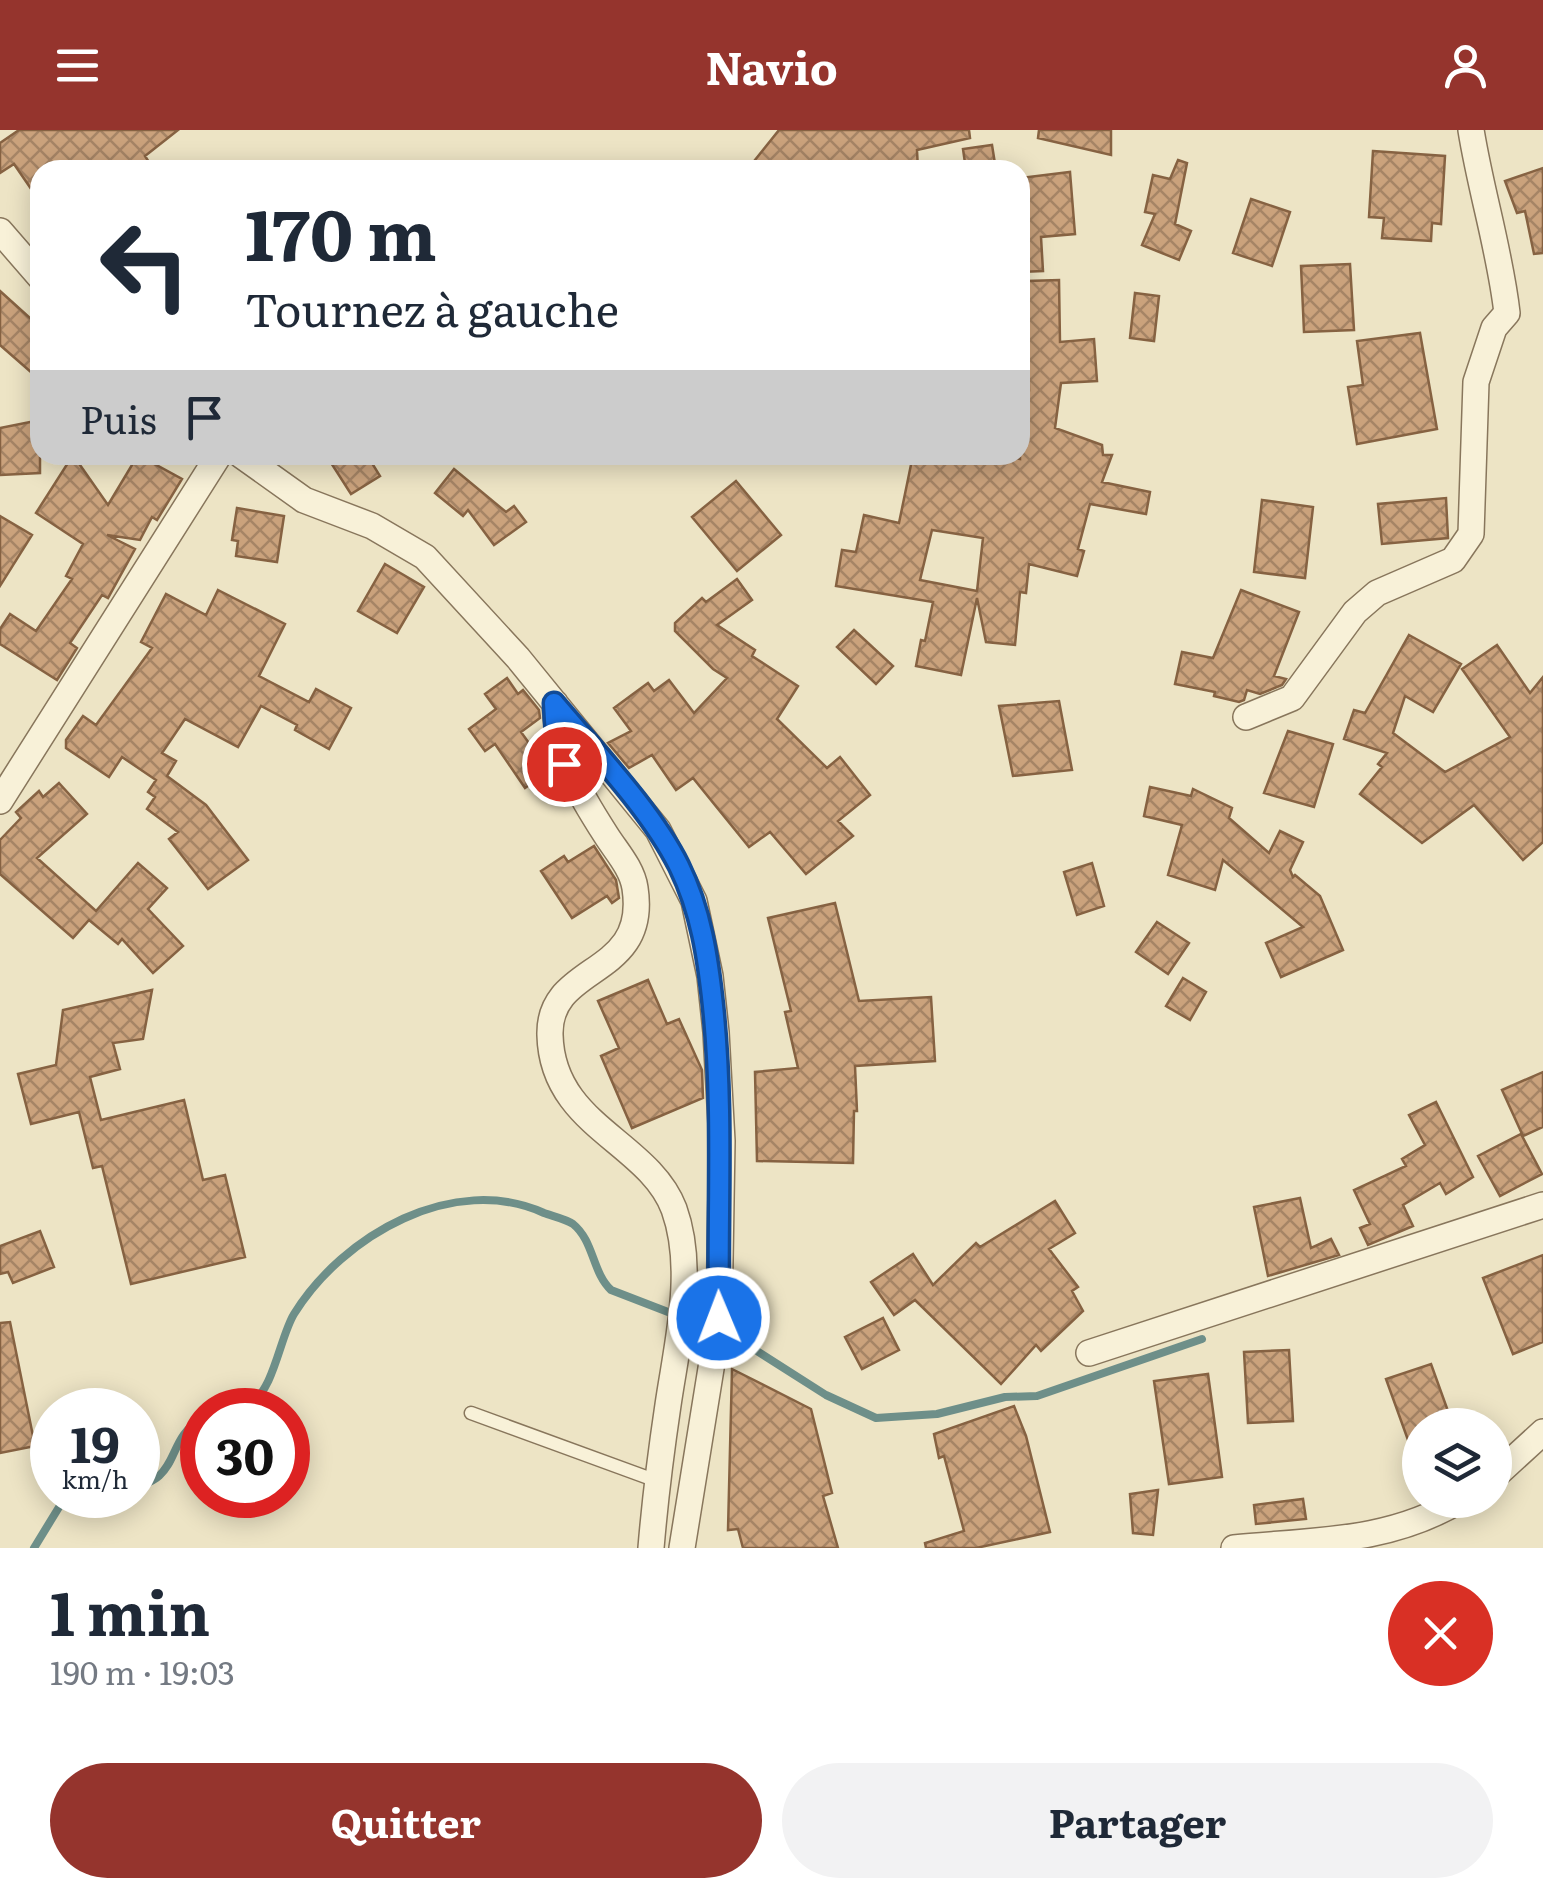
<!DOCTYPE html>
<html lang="fr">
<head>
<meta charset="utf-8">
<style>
	body { margin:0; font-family:Literata,serif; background:#f2f2f3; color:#1f2937; height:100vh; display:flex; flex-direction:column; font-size:38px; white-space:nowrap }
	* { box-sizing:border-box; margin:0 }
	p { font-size:32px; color:#747a83 }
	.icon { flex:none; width:55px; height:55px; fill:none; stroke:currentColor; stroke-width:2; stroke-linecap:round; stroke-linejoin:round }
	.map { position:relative; height:1418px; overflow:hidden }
	.details { display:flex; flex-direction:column; background:#fff; flex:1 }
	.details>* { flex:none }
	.hud { position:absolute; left:30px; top:30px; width:1000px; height:305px; border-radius:30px; box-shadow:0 5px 25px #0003; background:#fff; color:#1f2937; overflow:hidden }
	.tools { position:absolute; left:1402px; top:1278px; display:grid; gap:20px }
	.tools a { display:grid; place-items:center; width:110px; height:110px; border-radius:50%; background:#fff; box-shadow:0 5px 25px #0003; font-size:50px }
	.speed { position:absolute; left:30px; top:1258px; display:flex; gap:20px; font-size:50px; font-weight:700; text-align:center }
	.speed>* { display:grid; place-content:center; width:130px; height:130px; border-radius:50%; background:#fff; box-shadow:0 5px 25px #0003; line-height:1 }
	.speed small { font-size:25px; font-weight:400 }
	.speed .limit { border:15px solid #d22; background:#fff; color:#111 }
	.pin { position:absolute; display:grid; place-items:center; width:85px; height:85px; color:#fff; margin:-42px; border:5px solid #fff; border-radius:50%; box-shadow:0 2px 10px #0007 }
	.me { position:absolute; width:110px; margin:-55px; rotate:359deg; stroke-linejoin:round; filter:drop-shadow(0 0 8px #0008) }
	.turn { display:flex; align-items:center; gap:35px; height:210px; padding:0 50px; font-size:45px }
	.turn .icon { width:130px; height:130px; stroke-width:2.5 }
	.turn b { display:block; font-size:70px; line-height:85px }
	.then { display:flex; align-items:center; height:95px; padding:0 50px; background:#0003; gap:20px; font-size:38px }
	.round { display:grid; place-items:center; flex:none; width:105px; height:105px; border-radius:52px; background:#f2f2f3 }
	.headline { display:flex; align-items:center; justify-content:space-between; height:170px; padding:0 50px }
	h1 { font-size:60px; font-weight:700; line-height:75px }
	.action { display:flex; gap:20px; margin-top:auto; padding:20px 50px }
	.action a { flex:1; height:115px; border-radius:60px; background:#95342d; color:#fff; font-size:40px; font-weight:700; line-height:115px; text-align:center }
	.action a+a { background:#f2f2f3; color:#1f2937 }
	header { display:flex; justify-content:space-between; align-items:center; height:130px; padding:0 50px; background:#95342d; color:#fff; font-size:45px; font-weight:700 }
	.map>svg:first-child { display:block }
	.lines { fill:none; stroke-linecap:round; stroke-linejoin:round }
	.stream { stroke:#6e8f89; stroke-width:8 }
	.building { fill:url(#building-cross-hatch); stroke:#866242; stroke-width:2.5; fill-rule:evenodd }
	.lane-casing { stroke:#88765c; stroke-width:15 }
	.street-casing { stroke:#88765c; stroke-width:28 }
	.lane { stroke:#f8f1d8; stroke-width:12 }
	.street { stroke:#f8f1d8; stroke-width:25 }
	.route-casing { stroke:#114b97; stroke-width:25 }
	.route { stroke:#1a73e8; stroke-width:18 }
</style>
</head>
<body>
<header><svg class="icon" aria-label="menu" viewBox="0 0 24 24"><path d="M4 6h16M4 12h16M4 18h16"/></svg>Navio<svg class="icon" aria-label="person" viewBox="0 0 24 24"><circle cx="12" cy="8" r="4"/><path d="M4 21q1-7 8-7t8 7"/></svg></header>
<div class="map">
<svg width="1543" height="1418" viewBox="0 0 1543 1418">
	<defs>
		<pattern id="building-cross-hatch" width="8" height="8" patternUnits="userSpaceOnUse" patternTransform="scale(2.5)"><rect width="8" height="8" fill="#caa27c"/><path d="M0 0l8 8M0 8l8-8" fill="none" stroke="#a58465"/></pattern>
	</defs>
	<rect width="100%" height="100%" fill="#ede4c5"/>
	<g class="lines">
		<path class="stream" d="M 229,1280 C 235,1278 245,1277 251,1273 C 274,1259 280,1207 294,1184 C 343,1105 454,1042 544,1083 C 552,1086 566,1089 573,1094 C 594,1111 592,1142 611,1160 L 738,1209 L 826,1265 L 876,1288 L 937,1284 L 1005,1267 L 1037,1266 L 1202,1209
			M 138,1357 C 145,1354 154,1351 159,1346 C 177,1330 173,1306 202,1288
			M 34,1418 L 64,1369 L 72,1365"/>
	</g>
	<path class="building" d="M 19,0 L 178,0 L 145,26 L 154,40 L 40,40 L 40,72 L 14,34 L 0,43 L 0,13 Z
		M 779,0 L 969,0 L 970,8 L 917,20 L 918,40 L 747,40 Z
		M 1039,0 L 1111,0 L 1111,25 L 1038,8 Z
		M 992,15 L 996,40 L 966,40 L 963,19 Z
		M 1373,21 L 1445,26 L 1441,94 L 1432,93 L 1431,111 L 1382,108 L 1384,88 L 1369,87 Z
		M 1178,30 L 1187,33 L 1175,94 L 1191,101 L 1179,130 L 1142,115 L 1155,84 L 1145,82 L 1153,45 L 1170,49 Z
		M 1543,38 L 1543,123 L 1534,124 L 1525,81 L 1517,83 L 1505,51 Z
		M 1070,42 L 1075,104 L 1041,107 L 1043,141 L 1020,142 L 1020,48 Z
		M 1251,69 L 1290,82 L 1272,136 L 1233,123 Z
		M 1350,134 L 1354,200 L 1304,202 L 1301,136 Z
		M 1059,150 L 1060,212 L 1094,209 L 1097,251 L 1061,253 L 1055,298 L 1102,315 L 1103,325 L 1112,325 L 1102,352 L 1150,362 L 1146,384 L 1090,374 L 1078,419 L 1084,421 L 1077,446 L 1029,434 L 1026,463 L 1020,462 L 1015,515 L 986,512 L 977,468 L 961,545 L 916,536 L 921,510 L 925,511 L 933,472 L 836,456 L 842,420 L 856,422 L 864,385 L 899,393 L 913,325 L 997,325 L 1020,329 L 1020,259 L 1029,260 L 1027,151 ZM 932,400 L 983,408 L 977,461 L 920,450 Z
		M 0,161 L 40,197 L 40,250 L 0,215 Z
		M 1135,163 L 1159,166 L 1154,211 L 1130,208 Z
		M 1420,203 L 1437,299 L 1357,314 L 1348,257 L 1363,255 L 1357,211 Z
		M 40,290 L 40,343 L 0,345 L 0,298 Z
		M 73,325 L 108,375 L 138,325 L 182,349 L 157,390 L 152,387 L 140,410 L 107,405 L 135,419 L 108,468 L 102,465 L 70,513 L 77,518 L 57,550 L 0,514 L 0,499 L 10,484 L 36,501 L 72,449 L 66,446 L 83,414 L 36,383 Z
		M 326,325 L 367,325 L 380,346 L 351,364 Z
		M 454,339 L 506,382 L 514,376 L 526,392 L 494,415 L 468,380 L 463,386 L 435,363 Z
		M 736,351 L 781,405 L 737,441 L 692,387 Z
		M 1446,368 L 1448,408 L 1382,414 L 1378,374 Z
		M 1262,370 L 1313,377 L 1305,448 L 1254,442 Z
		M 237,378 L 284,386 L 277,432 L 236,426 L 238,411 L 232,410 Z
		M 0,386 L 32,405 L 0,456 Z
		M 385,434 L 424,457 L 397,503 L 358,481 Z
		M 737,449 L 752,470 L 717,495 L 755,520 L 752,526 L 798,556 L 777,589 L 827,638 L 840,627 L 870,665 L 838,691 L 853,706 L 806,744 L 770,702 L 749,717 L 693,648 L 676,660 L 652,625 L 629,638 L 608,613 L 631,601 L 614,578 L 648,553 L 654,561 L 669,550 L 694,583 L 727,548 L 713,539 L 675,501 L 675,493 L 702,468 L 706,472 Z
		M 218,460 L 285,494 L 259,546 L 309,572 L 316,559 L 351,578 L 329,619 L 295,600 L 297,595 L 261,576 L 238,617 L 185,589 L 162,623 L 176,631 L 167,646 L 206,675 L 248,730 L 208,759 L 169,709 L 178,702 L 147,679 L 155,667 L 148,662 L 156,650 L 122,627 L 109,647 L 66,618 L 66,610 L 83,586 L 96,595 L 152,518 L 141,512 L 166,464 L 206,485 Z
		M 1241,460 L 1299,482 L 1274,546 L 1286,549 L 1282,555 L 1260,564 L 1247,560 L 1244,570 L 1239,572 L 1214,566 L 1215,562 L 1175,554 L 1182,522 L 1213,528 Z
		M 854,500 L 893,536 L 876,554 L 837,517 Z
		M 1409,505 L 1461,534 L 1433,582 L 1405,566 L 1393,603 L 1445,642 L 1510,607 L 1462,539 L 1497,515 L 1530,563 L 1543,547 L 1543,712 L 1523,730 L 1474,675 L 1422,713 L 1360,664 L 1382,637 L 1378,634 L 1387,623 L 1344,609 L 1354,580 L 1365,583 Z
		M 507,548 L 518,564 L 523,560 L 539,580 L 540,588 L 521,602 L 549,641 L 525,658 L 495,614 L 485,621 L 469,599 L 496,579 L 485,564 Z
		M 1059,571 L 1072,640 L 1013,646 L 999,576 Z
		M 1288,601 L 1333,614 L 1314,677 L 1264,663 Z
		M 59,653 L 87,684 L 37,728 L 96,781 L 138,733 L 167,758 L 148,779 L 183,816 L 153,843 L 122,809 L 118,814 L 89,790 L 73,808 L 0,744 L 0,710 L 21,688 L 16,682 L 39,661 L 43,667 Z
		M 1150,657 L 1191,666 L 1193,659 L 1232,678 L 1229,688 L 1269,723 L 1280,701 L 1303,712 L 1290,740 L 1293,747 L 1295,745 L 1320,766 L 1343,820 L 1281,847 L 1266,813 L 1303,797 L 1223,730 L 1215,760 L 1168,745 L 1182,695 L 1144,686 Z
		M 594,716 L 616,750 L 619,768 L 612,773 L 607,766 L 572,788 L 541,741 L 564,726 L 568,732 Z
		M 1092,733 L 1104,776 L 1077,785 L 1064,742 Z
		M 835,773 L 859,871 L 931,867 L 935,931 L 855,936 L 857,981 L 854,981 L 853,1033 L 757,1031 L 755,942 L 798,938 L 785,882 L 791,881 L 768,788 Z
		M 1157,792 L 1189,813 L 1168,844 L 1136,822 Z
		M 1183,848 L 1206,862 L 1190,890 L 1166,876 Z
		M 648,850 L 667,894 L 679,889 L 702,940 L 703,968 L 632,998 L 601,926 L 619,918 L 598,871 Z
		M 152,860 L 143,909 L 113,913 L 120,939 L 90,947 L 101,990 L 184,970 L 203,1050 L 225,1045 L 245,1127 L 131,1154 L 102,1036 L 93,1038 L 79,982 L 31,994 L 18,944 L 56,935 L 63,880 Z
		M 1543,942 L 1543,997 L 1523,1006 L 1502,960 Z
		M 1436,972 L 1473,1047 L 1446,1064 L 1440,1053 L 1403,1075 L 1413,1096 L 1368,1115 L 1360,1098 L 1370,1094 L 1354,1060 L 1406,1036 L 1402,1029 L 1425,1015 L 1409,985 Z
		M 1521,1004 L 1542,1044 L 1500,1066 L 1478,1026 Z
		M 1300,1068 L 1311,1118 L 1331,1109 L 1339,1125 L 1268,1146 L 1254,1077 Z
		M 1055,1071 L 1075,1103 L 1049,1119 L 1078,1157 L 1072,1161 L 1083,1181 L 1041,1221 L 1036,1215 L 1001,1254 L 915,1170 L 894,1185 L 871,1152 L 913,1124 L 933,1155 L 976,1113 L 980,1117 Z
		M 40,1101 L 54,1137 L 13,1153 L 8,1142 L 0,1144 L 0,1116 Z
		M 1543,1125 L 1543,1212 L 1513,1224 L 1483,1148 Z
		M 883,1188 L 899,1220 L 862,1239 L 845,1207 Z
		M 10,1192 L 35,1316 L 0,1323 L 0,1193 Z
		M 1289,1220 L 1293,1291 L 1248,1293 L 1244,1222 Z
		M 1431,1234 L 1453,1295 L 1420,1295 L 1420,1335 L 1417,1335 L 1386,1249 Z
		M 732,1239 L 811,1279 L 832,1363 L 823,1366 L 838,1418 L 743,1418 L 738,1399 L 728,1400 Z
		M 1208,1244 L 1222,1347 L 1169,1354 L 1154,1251 Z
		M 1014,1276 L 1026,1306 L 1050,1402 L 976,1418 L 926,1418 L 925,1413 L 964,1401 L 944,1326 L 939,1328 L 934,1304 Z
		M 1158,1360 L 1153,1405 L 1133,1403 L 1130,1364 Z
		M 1303,1369 L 1306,1389 L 1256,1394 L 1254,1375 Z"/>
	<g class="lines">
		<g class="lane-casing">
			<path id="lane" d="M 471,1283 L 657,1351"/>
		</g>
		<g class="street-casing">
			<path id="street" d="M 0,101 L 40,147
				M 241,325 L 304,370 L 372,396 L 425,427 L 518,528 L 658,700 L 694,771 L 710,846 L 716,902 L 722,1011 L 719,1189 L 682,1418
				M 555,573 C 557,626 577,660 606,705 C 616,721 632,738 635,758 C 649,849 548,832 550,905 C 552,996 648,1011 674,1079 C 696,1140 677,1213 668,1275 C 661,1322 655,1370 651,1418
				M 1246,587 L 1292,568 L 1355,482 L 1377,463 L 1453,430 L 1471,404 L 1476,252 L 1494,198 L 1507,183 C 1500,121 1481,62 1471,0
				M 0,671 L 219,325
				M 1089,1223 L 1543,1075
				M 1495,1346 L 1543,1302
				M 1234,1418 C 1314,1410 1389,1413 1460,1370"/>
		</g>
		<use href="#lane" class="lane"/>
		<use href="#street" class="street"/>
	</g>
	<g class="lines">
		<g class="route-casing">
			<path id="route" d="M 564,634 L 556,606 L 554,573 C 595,622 651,680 679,736 C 701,781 708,828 713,876 C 724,981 717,1084 719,1188"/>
		</g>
		<use href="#route" class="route"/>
	</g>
</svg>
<div class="tools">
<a><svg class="icon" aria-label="layers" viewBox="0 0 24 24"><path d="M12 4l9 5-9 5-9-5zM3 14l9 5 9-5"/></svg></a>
</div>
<div class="speed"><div>19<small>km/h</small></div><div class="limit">30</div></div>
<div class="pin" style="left:564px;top:634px;background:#d93025"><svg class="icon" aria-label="arrive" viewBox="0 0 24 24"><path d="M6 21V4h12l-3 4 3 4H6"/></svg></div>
<svg class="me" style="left:719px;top:1188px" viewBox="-20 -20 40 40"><circle r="17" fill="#1a73e8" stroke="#fff" stroke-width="3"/><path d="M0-11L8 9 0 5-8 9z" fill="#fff"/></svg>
<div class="hud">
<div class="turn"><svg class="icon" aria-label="left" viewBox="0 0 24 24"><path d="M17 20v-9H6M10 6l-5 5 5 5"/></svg><div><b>170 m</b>Tournez à gauche</div></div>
<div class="then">Puis<svg class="icon" aria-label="arrive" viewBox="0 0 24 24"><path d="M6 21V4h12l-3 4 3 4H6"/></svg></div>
</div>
</div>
<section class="details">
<div class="headline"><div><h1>1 min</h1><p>190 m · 19:03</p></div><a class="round" style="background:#d93025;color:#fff"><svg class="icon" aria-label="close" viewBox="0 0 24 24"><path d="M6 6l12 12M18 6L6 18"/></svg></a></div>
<div class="action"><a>Quitter</a><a>Partager</a></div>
</section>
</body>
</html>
